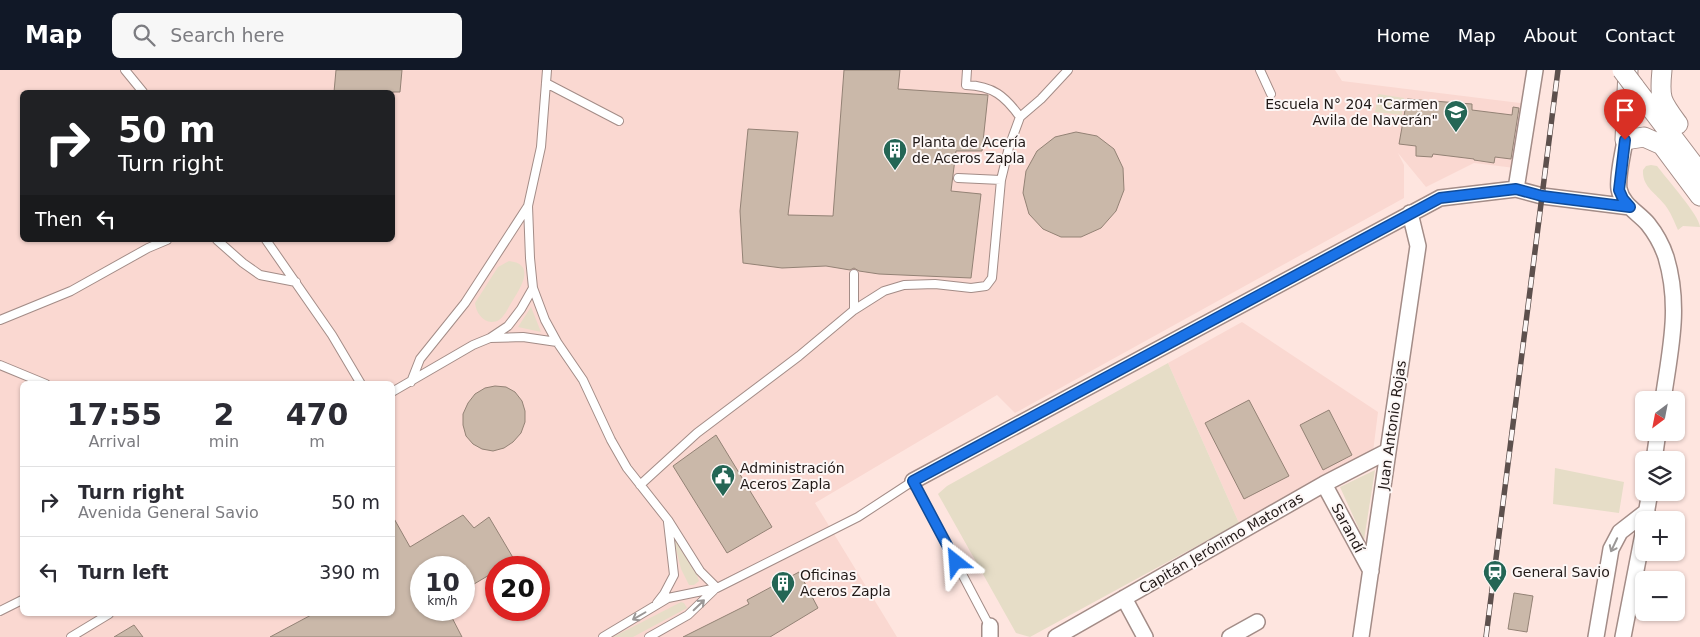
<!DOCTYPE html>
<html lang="en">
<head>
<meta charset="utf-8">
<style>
	body { margin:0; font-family:"DejaVu Sans",sans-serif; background:#f7f7f7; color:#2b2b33; height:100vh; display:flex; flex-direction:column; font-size:19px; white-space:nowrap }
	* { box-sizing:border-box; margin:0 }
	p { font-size:16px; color:#7c7c81 }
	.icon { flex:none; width:28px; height:28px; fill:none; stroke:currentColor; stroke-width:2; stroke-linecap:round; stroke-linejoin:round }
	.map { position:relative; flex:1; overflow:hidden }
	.sheet { position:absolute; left:20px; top:311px; width:375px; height:235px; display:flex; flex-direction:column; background:#fff; border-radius:8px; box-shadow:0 1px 4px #0004 }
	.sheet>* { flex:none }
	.top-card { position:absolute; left:20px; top:20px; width:375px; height:152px; border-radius:8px; box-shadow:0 1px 4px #0004; background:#202124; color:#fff; overflow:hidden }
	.needle { width:32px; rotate:212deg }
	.controls { position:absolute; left:1635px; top:321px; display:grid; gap:10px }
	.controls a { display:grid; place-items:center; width:50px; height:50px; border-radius:8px; background:#fff; box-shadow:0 1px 4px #0004; font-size:25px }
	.speed { position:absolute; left:410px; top:486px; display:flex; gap:10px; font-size:25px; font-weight:700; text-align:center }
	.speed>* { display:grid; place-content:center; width:65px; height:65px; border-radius:50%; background:#fff; box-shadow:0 1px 4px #0004; line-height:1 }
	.speed small { font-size:12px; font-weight:400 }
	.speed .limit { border:8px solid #d22; background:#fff; color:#111 }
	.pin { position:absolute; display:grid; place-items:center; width:42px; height:42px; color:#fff; margin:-51px -21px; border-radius:50% 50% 50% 0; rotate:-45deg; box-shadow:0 0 5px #0007 }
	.pin .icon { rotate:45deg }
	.me { position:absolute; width:55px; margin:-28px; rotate:332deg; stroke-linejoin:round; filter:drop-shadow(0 0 4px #0008) }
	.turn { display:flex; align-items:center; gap:18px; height:105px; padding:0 15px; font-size:22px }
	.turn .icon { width:65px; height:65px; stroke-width:2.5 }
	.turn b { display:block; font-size:35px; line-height:42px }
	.then { display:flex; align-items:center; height:48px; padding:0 15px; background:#0003; gap:10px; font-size:19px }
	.eta { display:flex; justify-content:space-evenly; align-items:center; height:85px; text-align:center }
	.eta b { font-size:30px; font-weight:600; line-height:35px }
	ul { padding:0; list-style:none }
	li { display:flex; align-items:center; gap:15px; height:70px; padding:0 15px; border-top:1px solid #e1e1e2 }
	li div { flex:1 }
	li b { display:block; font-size:19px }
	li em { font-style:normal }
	header { display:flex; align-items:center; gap:30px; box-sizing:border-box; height:70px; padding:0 25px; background:#111827; color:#fff }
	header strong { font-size:24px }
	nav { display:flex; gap:28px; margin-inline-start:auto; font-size:18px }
	.search { width:350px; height:45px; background:#f7f7f7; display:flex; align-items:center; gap:12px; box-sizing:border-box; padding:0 18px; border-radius:8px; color:#7c7c81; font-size:19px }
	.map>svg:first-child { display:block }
	.built { fill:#fad8d1; fill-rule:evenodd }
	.green { fill:#e6ddc7 }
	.building { fill:#cab8a9; stroke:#938275 }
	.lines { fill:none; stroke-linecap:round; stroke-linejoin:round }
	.service-casing { stroke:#a38c87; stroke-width:10 }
	.minor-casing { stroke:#a38c87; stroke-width:18 }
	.tertiary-casing { stroke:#a38c87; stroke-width:21 }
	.service { stroke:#fff; stroke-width:8 }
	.minor { stroke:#fff; stroke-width:15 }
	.tertiary { stroke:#fff; stroke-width:19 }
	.rail-casing { stroke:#5d504d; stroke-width:5.5 }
	.rail { stroke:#fdf7f6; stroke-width:4; stroke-dasharray:11; stroke-linecap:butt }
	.tertiary-bridge-casing { stroke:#a38c87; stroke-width:21; stroke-linecap:butt }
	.tertiary-bridge { stroke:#fff; stroke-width:19 }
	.oneway { stroke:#9b9897 }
	.route-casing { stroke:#114b97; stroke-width:12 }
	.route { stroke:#1a73e8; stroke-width:9 }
	.labels { text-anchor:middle; stroke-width:4; stroke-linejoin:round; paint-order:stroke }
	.poi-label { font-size:14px; fill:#211917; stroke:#fdf7f6; text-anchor:start }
	.street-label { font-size:14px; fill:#211917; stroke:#fdf7f6 }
</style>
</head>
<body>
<header>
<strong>Map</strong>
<div class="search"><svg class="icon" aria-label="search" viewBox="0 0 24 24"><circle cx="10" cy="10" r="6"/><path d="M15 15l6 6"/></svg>Search here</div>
<nav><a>Home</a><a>Map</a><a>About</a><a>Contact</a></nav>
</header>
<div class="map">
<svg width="1700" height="567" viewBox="0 0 1700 567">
	<rect width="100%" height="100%" fill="#fee5df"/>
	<path class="built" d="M 0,0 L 1335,0 L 1342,11 L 1528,34 L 1515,98 L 1474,93 L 1426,117 L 1398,83 L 1404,95 L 1404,128 L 1015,343 L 997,325 L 815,433 L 897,567 L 0,567 ZM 22,22 L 392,22 L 392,170 L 22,170 ZM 22,314 L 392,314 L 392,544 L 22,544 ZM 421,498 L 464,498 L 464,540 L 421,540 ZM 496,498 L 539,498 L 539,540 L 496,540 Z
		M 1242,252 L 1378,342 L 1373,382 L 1325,407 L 1324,405 L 1239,453 L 1168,293 Z"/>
	<path class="green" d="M 1378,24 L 1404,28 L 1402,45 L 1375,42 Z
		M 1651,95 L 1657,96 C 1666,108 1700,146 1700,157 L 1683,156 L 1678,160 C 1674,151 1671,143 1665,135 C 1656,123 1642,117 1643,100 L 1646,96 Z
		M 509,191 C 536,194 521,217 513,230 C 509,236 505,246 499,250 C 486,257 476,244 475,233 L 498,197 Z
		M 531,237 L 541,262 L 518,257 Z
		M 1168,293 L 1239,453 L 1030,567 L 1016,563 L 938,424 L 947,416 Z
		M 1555,398 L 1624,412 L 1619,443 L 1553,434 Z
		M 1375,400 L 1364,470 L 1340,417 Z
		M 673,467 L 697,505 L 699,511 L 694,515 L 689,515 L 681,499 Z
		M 681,532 L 684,533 L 687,538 L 633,567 L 613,567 Z"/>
	<path class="building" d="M 336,0 L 402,0 L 400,22 L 334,22 Z
		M 844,0 L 900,0 L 898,19 L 988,25 L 982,81 L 956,81 L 951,121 L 981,124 L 971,208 L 879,204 L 859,201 L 854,198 L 850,200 L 826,196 L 782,198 L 743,193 L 740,141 L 748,59 L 798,62 L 788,145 L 833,146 Z
		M 1407,29 L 1472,34 L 1472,40 L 1512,45 L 1513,37 L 1519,38 L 1511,89 L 1495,87 L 1494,93 L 1474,90 L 1474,89 L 1433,84 L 1432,87 L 1416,86 L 1416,76 L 1399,74 Z
		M 1076,62 L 1097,66 L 1114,79 L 1123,98 L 1124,120 L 1116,141 L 1101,158 L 1081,167 L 1061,167 L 1043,159 L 1029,144 L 1023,123 L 1026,101 L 1037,81 L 1055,67 Z
		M 495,316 L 506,317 L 515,322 L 522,331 L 525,341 L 525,352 L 521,363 L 513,372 L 504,378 L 493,381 L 482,379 L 473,374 L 466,366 L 463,355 L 463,344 L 468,333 L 475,324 L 485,318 Z
		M 1249,330 L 1289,406 L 1244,429 L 1205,353 Z
		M 1329,340 L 1352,385 L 1323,400 L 1300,355 Z
		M 716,365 L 772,457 L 727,483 L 673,396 Z
		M 392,445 L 410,477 L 463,445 L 474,458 L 489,447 L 515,491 L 503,498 L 496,498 L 496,501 L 464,520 L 464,498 L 421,498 L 421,540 L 448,540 L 462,567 L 270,567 L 313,544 L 392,544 Z
		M 799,502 L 818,538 L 770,567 L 683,567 L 749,534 L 747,530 Z
		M 1514,523 L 1533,526 L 1527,562 L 1508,559 Z
		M 134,555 L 143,567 L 114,567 Z"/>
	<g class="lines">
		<g class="service-casing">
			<path id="service" d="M 125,0 L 143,22
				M 547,0 L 541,77 L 528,136 L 530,188 L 533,218 L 545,250 L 557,272
				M 967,0 L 966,15 C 993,16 1005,26 1020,47 L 1009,77 L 1001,110
				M 1260,0 L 1271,24
				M 546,13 L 619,51
				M 1020,47 L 1041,29 L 1068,0
				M 217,170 L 243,193 L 260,205 L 296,212
				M 266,170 L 332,265 L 361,314
				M 854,240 L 884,221 L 904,215 L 935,214 L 971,218 L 986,216 L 992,208 L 1001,110 L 958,108
				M 0,250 L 71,221 L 148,178 L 167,170
				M 490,268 L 523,267 L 557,272 L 583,310 L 611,370 L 627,398 L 668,450 L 700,501 L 717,518
				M 0,295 L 46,314
				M 411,312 L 420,289 L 465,233 L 528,136
				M 392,322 L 473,275 L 490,268 L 508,256 L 521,239 L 533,218
				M 640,415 L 697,363 L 799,286 L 854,240 L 854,204
				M 657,533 L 664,524 L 674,505 L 668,452
				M 0,541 L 22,530
				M 71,567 L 109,544
				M 603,567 L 668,528 L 717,518 L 858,447 L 913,411 L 991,559
				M 649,567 L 688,545 L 715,519"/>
		</g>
		<g class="minor-casing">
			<path id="minor" d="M 1625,70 C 1623,84 1617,106 1619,119 C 1622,135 1639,143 1648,154 C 1656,164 1662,175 1666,187 C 1681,237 1670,280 1663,330
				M 1516,119 L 1535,0
				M 1654,390 L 1658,362
				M 913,411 L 1440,128 L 1516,119 L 1542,126 L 1630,137
				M 1324,414 L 1371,501
				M 1645,450 L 1650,422
				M 1124,528 L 1145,567
				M 990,567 L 990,556
				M 1056,567 L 1324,414 L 1388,381
				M 1230,567 L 1257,552
				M 1361,567 L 1418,176 L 1410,143
				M 1596,567 L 1611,479 L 1620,462 L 1647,441
				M 1623,567 L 1644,459"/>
		</g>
		<g class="tertiary-casing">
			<path id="tertiary" d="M 1628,0 L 1625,70 L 1644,67 L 1662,75 L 1700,126
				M 1662,0 C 1659,29 1661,31 1678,54
				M 1634,16 L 1700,103"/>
		</g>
		<use href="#service" class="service"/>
		<use href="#minor" class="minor"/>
		<use href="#tertiary" class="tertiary"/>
		<g class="rail-casing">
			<path id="rail" d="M 1486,567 L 1558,0"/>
		</g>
		<use href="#rail" class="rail"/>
		<g class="tertiary-bridge-casing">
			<path id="tertiary-bridge" d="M 1622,0 L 1634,16"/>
		</g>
		<use href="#tertiary-bridge" class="tertiary-bridge"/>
	</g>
	<defs><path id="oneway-shaft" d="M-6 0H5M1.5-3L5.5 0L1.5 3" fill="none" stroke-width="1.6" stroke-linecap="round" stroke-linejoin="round" transform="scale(1.25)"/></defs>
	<g class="oneway">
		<use href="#oneway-shaft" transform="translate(1614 475) rotate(115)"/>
		<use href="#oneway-shaft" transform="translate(699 535) rotate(-44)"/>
		<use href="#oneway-shaft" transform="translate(639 546) rotate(150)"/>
	</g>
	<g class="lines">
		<g class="route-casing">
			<path id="route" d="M 956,492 L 913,411 L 1440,128 L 1516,119 L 1542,126 L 1630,137 L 1623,129 L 1619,120 L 1625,70"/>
		</g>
		<use href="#route" class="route"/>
	</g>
	<defs>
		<g id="school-pin" transform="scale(1.25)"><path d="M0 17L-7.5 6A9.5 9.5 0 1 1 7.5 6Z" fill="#246655" stroke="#fdf7f6"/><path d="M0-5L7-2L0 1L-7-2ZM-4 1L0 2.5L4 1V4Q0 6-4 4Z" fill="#fff"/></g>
		<g id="building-pin" transform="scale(1.25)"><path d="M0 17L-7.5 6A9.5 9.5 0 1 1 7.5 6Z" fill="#246655" stroke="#fdf7f6"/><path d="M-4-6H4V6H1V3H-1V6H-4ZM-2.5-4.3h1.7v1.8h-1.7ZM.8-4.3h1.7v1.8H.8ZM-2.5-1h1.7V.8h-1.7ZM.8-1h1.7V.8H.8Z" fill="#fff"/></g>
		<g id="civic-pin" transform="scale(1.25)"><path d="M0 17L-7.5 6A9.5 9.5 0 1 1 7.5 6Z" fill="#246655" stroke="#fdf7f6"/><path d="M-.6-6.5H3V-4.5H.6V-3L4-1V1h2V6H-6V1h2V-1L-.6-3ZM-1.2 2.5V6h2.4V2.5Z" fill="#fff"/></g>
		<g id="station-pin" transform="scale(1.25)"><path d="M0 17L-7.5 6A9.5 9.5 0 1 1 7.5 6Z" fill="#246655" stroke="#fdf7f6"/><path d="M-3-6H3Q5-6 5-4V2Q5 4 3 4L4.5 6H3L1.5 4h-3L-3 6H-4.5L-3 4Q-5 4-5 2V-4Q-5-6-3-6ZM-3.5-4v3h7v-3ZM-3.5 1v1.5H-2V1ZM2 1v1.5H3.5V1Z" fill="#fff"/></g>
	</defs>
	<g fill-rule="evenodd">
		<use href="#school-pin" x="1456" y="42"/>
		<use href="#building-pin" x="895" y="80"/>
		<use href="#civic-pin" x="723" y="406"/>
		<use href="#station-pin" x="1495" y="502"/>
		<use href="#building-pin" x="783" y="513"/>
	</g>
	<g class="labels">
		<g class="poi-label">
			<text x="1438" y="39" text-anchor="end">Escuela N° 204 "Carmen<tspan x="1438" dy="16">Avila de Naverán"</tspan></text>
			<text x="912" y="77">Planta de Acería<tspan x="912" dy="16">de Aceros Zapla</tspan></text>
			<text x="740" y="403">Administración<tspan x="740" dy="16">Aceros Zapla</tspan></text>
			<text x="1512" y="507">General Savio</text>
			<text x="800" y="510">Oficinas<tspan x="800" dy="16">Aceros Zapla</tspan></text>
		</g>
		<g class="street-label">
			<text transform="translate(1392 355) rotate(-82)" y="5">Juan Antonio Rojas</text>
			<text transform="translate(1348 458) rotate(62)" y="5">Sarandí</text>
			<text transform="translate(1221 473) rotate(-30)" y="5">Capitán Jerónimo Matorras</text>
		</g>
	</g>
</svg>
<div class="controls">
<a><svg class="needle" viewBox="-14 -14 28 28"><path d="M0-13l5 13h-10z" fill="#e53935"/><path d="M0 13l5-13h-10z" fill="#7c7c81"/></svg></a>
<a><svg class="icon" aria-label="layers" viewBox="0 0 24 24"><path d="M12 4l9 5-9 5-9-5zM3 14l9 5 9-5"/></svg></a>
<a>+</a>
<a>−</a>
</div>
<div class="speed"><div>10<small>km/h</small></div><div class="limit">20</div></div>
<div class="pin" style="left:1625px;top:70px;background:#d93025"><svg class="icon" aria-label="arrive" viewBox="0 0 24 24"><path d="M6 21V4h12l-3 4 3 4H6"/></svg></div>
<svg class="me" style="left:956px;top:492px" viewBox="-20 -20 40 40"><path d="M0-17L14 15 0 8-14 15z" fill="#1a73e8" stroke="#fff" stroke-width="4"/></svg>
<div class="top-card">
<div class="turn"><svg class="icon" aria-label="right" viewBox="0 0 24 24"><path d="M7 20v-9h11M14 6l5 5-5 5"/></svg><div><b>50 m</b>Turn right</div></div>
<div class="then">Then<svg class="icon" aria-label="left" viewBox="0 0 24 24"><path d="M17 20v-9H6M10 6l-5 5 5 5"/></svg></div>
</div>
<section class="sheet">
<div class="eta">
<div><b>17:55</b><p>Arrival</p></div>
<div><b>2</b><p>min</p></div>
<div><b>470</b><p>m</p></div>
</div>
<ul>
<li><svg class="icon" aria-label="right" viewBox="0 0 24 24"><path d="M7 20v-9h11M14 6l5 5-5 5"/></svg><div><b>Turn right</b><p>Avenida General Savio</p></div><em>50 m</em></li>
<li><svg class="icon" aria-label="left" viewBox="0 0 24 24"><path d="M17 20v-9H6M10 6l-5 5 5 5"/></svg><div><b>Turn left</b></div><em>390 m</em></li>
</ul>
</section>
</div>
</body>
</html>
